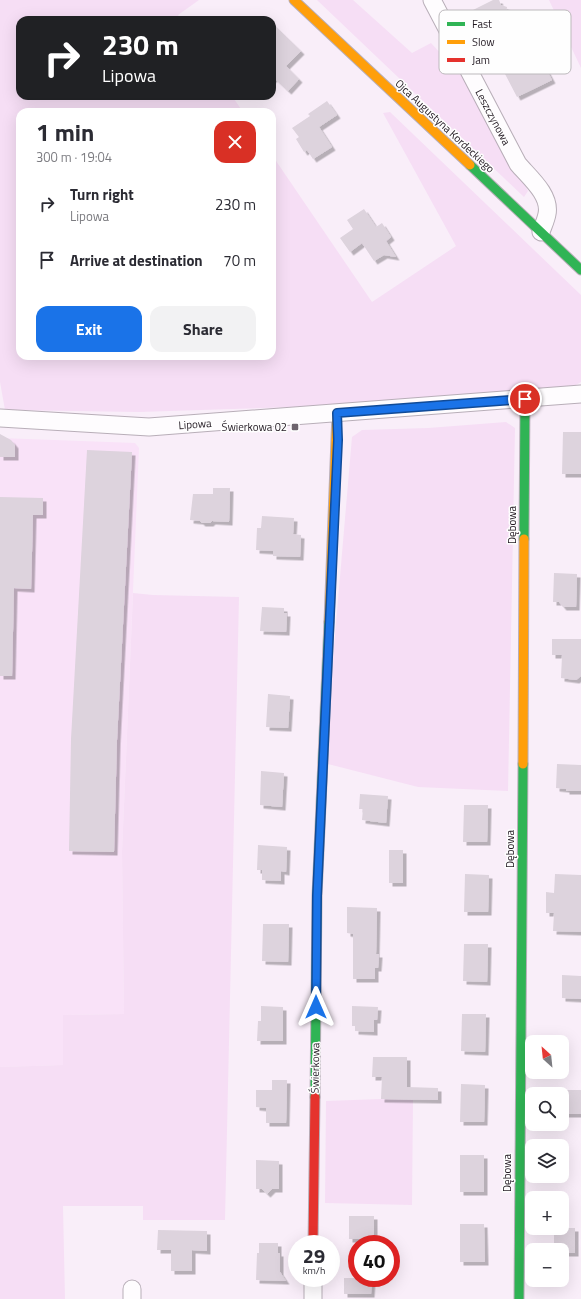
<!DOCTYPE html>
<html lang="en">
<head>
<meta charset="utf-8">
<style>
	body { margin:0; font-family:"Titillium Web",sans-serif; background:#f2f2f3; color:#2b2b33; height:100vh; display:flex; flex-direction:column; font-size:15px; white-space:nowrap }
	* { box-sizing:border-box; margin:0 }
	p { font-size:13px; color:#7c7c81 }
	.icon { flex:none; width:22px; height:22px; fill:none; stroke:currentColor; stroke-width:2; stroke-linecap:round; stroke-linejoin:round }
	.map { position:relative; flex:1; overflow:hidden }
	.panel { position:absolute; left:16px; top:108px; width:260px; height:252px; display:flex; flex-direction:column; background:#fff; border-radius:12px; box-shadow:0 4px 16px #0002 }
	.panel>* { flex:none }
	.banner { position:absolute; left:16px; top:16px; width:260px; height:84px; border-radius:12px; box-shadow:0 4px 16px #0002; background:#202124; color:#fff; overflow:hidden }
	.needle { width:26px; rotate:333deg }
	.controls { position:absolute; left:525px; top:1035px; display:grid; gap:8px }
	.controls a { display:grid; place-items:center; width:44px; height:44px; border-radius:8px; background:#fff; box-shadow:0 4px 16px #0002; font-size:20px }
	.speed { position:absolute; left:288px; top:1235px; display:flex; gap:8px; font-size:20px; font-weight:700; text-align:center }
	.speed>* { display:grid; place-content:center; width:52px; height:52px; border-radius:50%; background:#fff; box-shadow:0 4px 16px #0002; line-height:1 }
	.speed small { font-size:10px; font-weight:400 }
	.speed .limit { border:6px solid #d22; background:#fff; color:#111 }
	.pin { position:absolute; display:grid; place-items:center; width:34px; height:34px; color:#fff; margin:-17px; border:2px solid #fff; border-radius:50%; box-shadow:0 1px 4px #0007 }
	.me { position:absolute; width:44px; margin:-22px; rotate:0deg; stroke-linejoin:round; filter:drop-shadow(0 0 3px #0008) }
	.turn { display:flex; align-items:center; gap:14px; height:84px; padding:0 20px; font-size:18px }
	.turn .icon { width:52px; height:52px; stroke-width:2.5 }
	.turn b { display:block; font-size:28px; line-height:34px }
	.round { display:grid; place-items:center; flex:none; width:42px; height:42px; border-radius:12px; background:#f2f2f3 }
	.headline { display:flex; align-items:center; justify-content:space-between; height:68px; padding:0 20px }
	h1 { font-size:24px; font-weight:700; line-height:30px }
	.primary-button { display:flex; gap:8px; margin-top:auto; padding:8px 20px }
	.primary-button a { flex:1; height:46px; border-radius:12px; background:#1a73e8; color:#fff; font-size:16px; font-weight:700; line-height:46px; text-align:center }
	.primary-button a+a { background:#f2f2f3; color:#2b2b33 }
	ul { padding:0; list-style:none }
	li { display:flex; align-items:center; gap:12px; height:56px; padding:0 20px }
	li div { flex:1 }
	li b { display:block; font-size:15px }
	li em { font-style:normal }
	.map>svg:first-child { display:block }
	.built { fill:#f9e2f8 }
	.green { fill:#f6def5 }
	.building { fill:#ddd3dd; filter:url(#shadow) }
	.lines { fill:none; stroke-linecap:round; stroke-linejoin:round }
	.street-casing { stroke:#b8aeb8; stroke-width:19 }
	.fast-casing { stroke:#b8aeb8; stroke-width:11 }
	.slow-casing { stroke:#b8aeb8; stroke-width:11 }
	.jam-casing { stroke:#b8aeb8; stroke-width:11 }
	.street { stroke:#fefcfe; stroke-width:17 }
	.fast { stroke:#30b455; stroke-width:9 }
	.slow { stroke:#ff9f0a; stroke-width:9 }
	.jam { stroke:#e5322d; stroke-width:9 }
	.route-casing { stroke:#114b97; stroke-width:10 }
	.route { stroke:#1a73e8; stroke-width:7 }
	.poi-dot { fill:#6d646d; stroke:#fefefe; stroke-width:1.5 }
	.labels { text-anchor:middle; stroke-width:3; stroke-linejoin:round; paint-order:stroke }
	.street-label { font-size:11px; fill:#221922; stroke:#fefefe }
	.poi-label { font-size:11px; fill:#221922; stroke:#fefefe; text-anchor:end }
	.key { fill:#fefefe; stroke:#bcb9bc; stroke-width:1 }
	.key-label { font-size:11px; fill:#221922 }
</style>
</head>
<body>
<div class="map">
<svg width="581" height="1299" viewBox="0 0 581 1299">
	<defs>
		<filter id="shadow"><feDropShadow dx="3.5" dy="3.5" stdDeviation="0" flood-color="#0004"/></filter>
	</defs>
	<rect width="100%" height="100%" fill="#f9eef9"/>
	<path class="built" d="M 0,438 L 135,443 L 139,448 L 122,852 L 124,1014 L 63,1015 L 63,1065 L 0,1067 Z"/>
	<path class="green" d="M 0,0 L 199,0 L 178,15 L 181,20 L 20,20 L 20,96 L 232,96 L 243,112 L 20,112 L 20,356 L 272,356 L 272,155 L 372,302 L 456,246 L 383,113 L 390,112 L 581,295 L 581,382 L 574,386 L 354,405 L 139,412 L 5,410 L 0,382 Z
		M 317,0 L 353,0 L 412,53 L 431,43 L 469,84 L 500,143 L 509,166 L 519,174 L 528,191 L 524,197 Z
		M 549,0 L 581,0 L 581,68 Z
		M 506,422 L 515,428 L 508,791 L 418,787 L 324,763 L 352,437 L 362,430 L 428,428 Z
		M 133,593 L 153,595 L 239,597 L 225,1220 L 143,1220 L 143,1206 L 63,1206 L 65,1299 L 0,1299 L 0,1067 L 63,1065 L 63,1015 L 124,1014 L 122,852 Z
		M 381,1099 L 413,1100 L 412,1205 L 325,1203 L 326,1101 Z"/>
	<path class="building" d="M 493,0 L 499,0 L 501,5 L 507,7 L 506,13 L 509,20 L 479,36 L 467,13 Z
		M 272,23 L 301,51 L 286,66 L 299,79 L 288,91 L 274,78 L 272,80 Z
		M 539,56 L 552,80 L 517,97 L 505,74 Z
		M 327,101 L 337,115 L 319,127 L 332,147 L 313,159 L 307,150 L 304,152 L 296,139 L 299,137 L 292,128 L 310,116 L 308,114 Z
		M 364,209 L 376,227 L 382,223 L 391,237 L 386,241 L 396,257 L 384,255 L 374,261 L 362,243 L 350,252 L 340,238 L 353,229 L 347,220 Z
		M 563,432 L 581,432 L 581,474 L 562,474 Z
		M 0,434 L 11,440 L 15,445 L 15,457 L 0,457 Z
		M 87,450 L 132,452 L 117,740 L 114,852 L 69,851 L 71,739 Z
		M 213,488 L 230,488 L 229,522 L 212,521 L 210,523 L 202,523 L 200,521 L 190,520 L 193,494 L 213,494 Z
		M 0,497 L 43,498 L 43,515 L 33,515 L 31,589 L 14,588 L 12,676 L 0,676 Z
		M 262,516 L 294,518 L 293,534 L 301,535 L 300,557 L 273,556 L 273,551 L 256,550 L 257,528 L 261,528 Z
		M 554,573 L 577,574 L 576,607 L 563,607 L 559,602 L 553,602 Z
		M 262,607 L 284,608 L 284,613 L 287,613 L 286,632 L 260,631 Z
		M 552,639 L 581,639 L 581,676 L 576,680 L 561,678 L 562,655 L 552,655 Z
		M 268,694 L 290,696 L 288,728 L 266,727 Z
		M 557,764 L 581,765 L 581,791 L 566,791 L 566,789 L 556,788 Z
		M 261,771 L 284,773 L 282,807 L 260,805 Z
		M 360,794 L 388,796 L 386,823 L 362,820 L 363,809 L 359,809 Z
		M 464,805 L 488,805 L 487,842 L 463,842 Z
		M 258,845 L 287,847 L 286,872 L 281,871 L 281,881 L 262,880 L 262,870 L 257,870 Z
		M 389,850 L 403,850 L 403,883 L 389,883 Z
		M 465,874 L 489,875 L 488,912 L 464,912 Z
		M 555,874 L 581,875 L 581,932 L 553,931 L 554,913 L 546,913 L 546,892 L 554,893 Z
		M 347,907 L 377,908 L 376,954 L 379,954 L 378,968 L 375,968 L 375,979 L 353,979 L 353,934 L 347,933 Z
		M 263,924 L 289,924 L 288,962 L 262,961 Z
		M 464,944 L 488,944 L 487,982 L 463,981 Z
		M 562,975 L 581,976 L 581,999 L 562,998 Z
		M 261,1006 L 283,1007 L 283,1041 L 257,1041 L 258,1021 L 261,1021 Z
		M 352,1006 L 378,1007 L 377,1020 L 374,1020 L 374,1032 L 355,1031 L 355,1026 L 352,1026 Z
		M 462,1014 L 486,1014 L 485,1052 L 461,1051 Z
		M 373,1057 L 407,1057 L 407,1087 L 438,1088 L 438,1100 L 381,1099 L 382,1077 L 372,1077 Z
		M 272,1080 L 287,1080 L 286,1123 L 266,1123 L 266,1108 L 256,1107 L 256,1090 L 272,1090 Z
		M 461,1084 L 485,1085 L 484,1122 L 460,1122 Z
		M 562,1090 L 581,1090 L 581,1114 L 562,1114 Z
		M 460,1155 L 484,1155 L 484,1192 L 460,1192 Z
		M 256,1160 L 279,1161 L 279,1189 L 272,1189 L 267,1194 L 262,1189 L 256,1189 Z
		M 349,1216 L 374,1216 L 374,1239 L 349,1239 Z
		M 460,1224 L 484,1224 L 485,1262 L 460,1262 Z
		M 554,1228 L 575,1228 L 575,1253 L 562,1253 L 562,1250 L 554,1250 Z
		M 158,1230 L 207,1231 L 207,1251 L 192,1250 L 192,1271 L 171,1271 L 171,1250 L 157,1250 Z
		M 259,1243 L 278,1243 L 278,1253 L 280,1253 L 280,1272 L 286,1281 L 256,1280 L 257,1253 L 259,1253 Z
		M 344,1278 L 372,1278 L 371,1294 L 344,1294 Z"/>
	<g class="lines">
		<g class="street-casing">
			<path id="street" d="M 432,0 L 518,164 C 529,177 551,195 547,214 C 546,220 543,226 541,232
				M 0,418 L 149,427 L 581,394
				M 132,1299 L 132,1289
				M 313,1299 L 313,1278"/>
		</g>
		<g class="fast-casing">
			<path id="fast" d="M 470,165 L 581,270
				M 524,539 L 525,399
				M 315,1097 L 317,896 L 329,622
				M 519,1299 L 523,764"/>
		</g>
		<g class="slow-casing">
			<path id="slow" d="M 294,0 L 470,165
				M 329,622 L 337,413
				M 523,764 L 524,539"/>
		</g>
		<g class="jam-casing">
			<path id="jam" d="M 313,1244 L 315,1097"/>
		</g>
		<use href="#street" class="street"/>
		<use href="#fast" class="fast"/>
		<use href="#slow" class="slow"/>
		<use href="#jam" class="jam"/>
	</g>
	<g class="lines">
		<g class="route-casing">
			<path id="route" d="M 316,1007 L 317,896 L 338,440 L 337,413 L 525,399"/>
		</g>
		<use href="#route" class="route"/>
	</g>
	<rect class="poi-dot" x="291" y="423" width="8" height="8" rx="2"/>
	<g class="labels">
		<g class="street-label">
			<text transform="translate(493 117) rotate(62)" y="4">Leszczynowa</text>
			<text transform="translate(445 126) rotate(43)" y="4">Ojca Augustyna Kordeckiego</text>
			<text transform="translate(195 424) rotate(-4)" y="4">Lipowa</text>
			<text transform="translate(512 525) rotate(-90)" y="4">Dębowa</text>
			<text transform="translate(510 849) rotate(-90)" y="4">Dębowa</text>
			<text transform="translate(315 1068) rotate(-89)" y="4">Świerkowa</text>
			<text transform="translate(507 1173) rotate(-90)" y="4">Dębowa</text>
		</g>
		<g class="poi-label">
			<text x="287" y="431">Świerkowa 02</text>
		</g>
	</g>
	<rect x="439" y="10" width="132" height="64" rx="6" class="key"/>
	<rect x="447" y="22" width="18" height="4" fill="#30b455"/>
	<rect x="447" y="40" width="18" height="4" fill="#ff9f0a"/>
	<rect x="447" y="58" width="18" height="4" fill="#e5322d"/>
	<g class="key-label">
		<text x="472" y="28">Fast</text>
		<text x="472" y="46">Slow</text>
		<text x="472" y="64">Jam</text>
	</g>
</svg>
<div class="controls">
<a><svg class="needle" viewBox="-14 -14 28 28"><path d="M0-13l5 13h-10z" fill="#e53935"/><path d="M0 13l5-13h-10z" fill="#7c7c81"/></svg></a>
<a><svg class="icon" aria-label="search" viewBox="0 0 24 24"><circle cx="10" cy="10" r="6"/><path d="M15 15l6 6"/></svg></a>
<a><svg class="icon" aria-label="layers" viewBox="0 0 24 24"><path d="M12 4l9 5-9 5-9-5zM3 14l9 5 9-5"/></svg></a>
<a>+</a>
<a>−</a>
</div>
<div class="speed"><div>29<small>km/h</small></div><div class="limit">40</div></div>
<div class="pin" style="left:525px;top:399px;background:#d93025"><svg class="icon" aria-label="arrive" viewBox="0 0 24 24"><path d="M6 21V4h12l-3 4 3 4H6"/></svg></div>
<svg class="me" style="left:316px;top:1007px" viewBox="-20 -20 40 40"><path d="M0-17L14 15 0 8-14 15z" fill="#1a73e8" stroke="#fff" stroke-width="4"/></svg>
<div class="banner">
<div class="turn"><svg class="icon" aria-label="right" viewBox="0 0 24 24"><path d="M7 20v-9h11M14 6l5 5-5 5"/></svg><div><b>230 m</b>Lipowa</div></div>
</div>
<section class="panel">
<div class="headline"><div><h1>1 min</h1><p>300 m · 19:04</p></div><a class="round" style="background:#d93025;color:#fff"><svg class="icon" aria-label="close" viewBox="0 0 24 24"><path d="M6 6l12 12M18 6L6 18"/></svg></a></div>
<ul>
<li><svg class="icon" aria-label="right" viewBox="0 0 24 24"><path d="M7 20v-9h11M14 6l5 5-5 5"/></svg><div><b>Turn right</b><p>Lipowa</p></div><em>230 m</em></li>
<li><svg class="icon" aria-label="arrive" viewBox="0 0 24 24"><path d="M6 21V4h12l-3 4 3 4H6"/></svg><div><b>Arrive at destination</b></div><em>70 m</em></li>
</ul>
<div class="primary-button"><a>Exit</a><a>Share</a></div>
</section>
</div>
</body>
</html>
